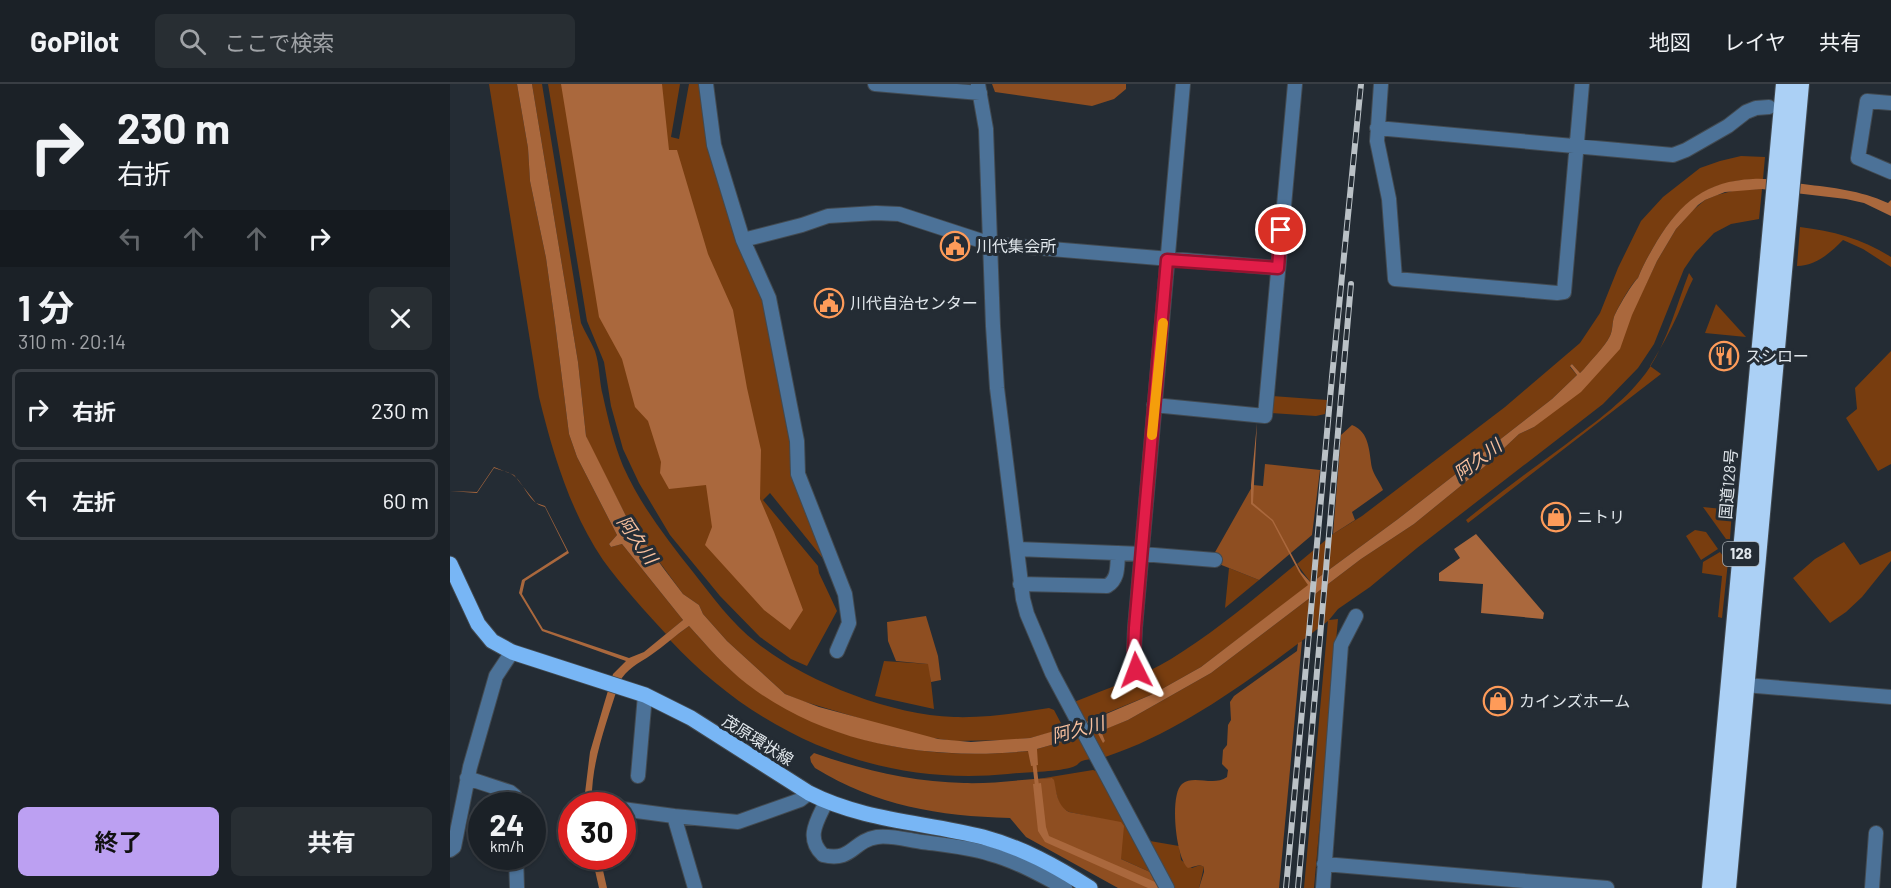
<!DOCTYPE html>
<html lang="ja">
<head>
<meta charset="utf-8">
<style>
	body { margin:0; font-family:Barlow,"Noto Sans JP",sans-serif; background:#282e33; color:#f1f3f6; height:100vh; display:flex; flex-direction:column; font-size:22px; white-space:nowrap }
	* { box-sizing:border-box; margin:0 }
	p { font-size:20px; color:#a0a3a7 }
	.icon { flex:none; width:33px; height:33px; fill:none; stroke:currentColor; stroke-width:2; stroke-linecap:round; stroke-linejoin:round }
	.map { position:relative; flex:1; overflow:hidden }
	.details { display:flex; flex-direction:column; background:#1b2127; width:450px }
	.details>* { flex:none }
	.banner { background:#1b2127; color:#f1f3f6; overflow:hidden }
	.speed { position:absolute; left:18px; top:708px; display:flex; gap:12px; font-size:30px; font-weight:700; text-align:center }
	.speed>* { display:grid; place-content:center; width:78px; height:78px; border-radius:50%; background:#1b2127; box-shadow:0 2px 4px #0004,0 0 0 2px #393e44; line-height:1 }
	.speed small { font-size:15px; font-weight:400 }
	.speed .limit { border:9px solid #d22; background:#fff; color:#111 }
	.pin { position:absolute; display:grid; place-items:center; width:51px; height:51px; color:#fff; margin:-26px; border:3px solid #fff; border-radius:50%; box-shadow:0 2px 6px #0007 }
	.me { position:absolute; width:66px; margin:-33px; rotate:357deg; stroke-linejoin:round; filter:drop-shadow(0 0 4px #0008) }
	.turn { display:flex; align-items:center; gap:21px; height:126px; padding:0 18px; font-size:27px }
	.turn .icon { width:78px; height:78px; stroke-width:2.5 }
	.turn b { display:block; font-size:42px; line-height:51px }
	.lanes { display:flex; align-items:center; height:57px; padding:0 18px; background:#0003; justify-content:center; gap:30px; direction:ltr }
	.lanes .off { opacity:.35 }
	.round { display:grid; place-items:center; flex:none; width:63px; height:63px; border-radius:9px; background:#282e33 }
	.head { display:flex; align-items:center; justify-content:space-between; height:102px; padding:0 18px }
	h1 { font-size:36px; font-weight:700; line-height:45px }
	.cta { display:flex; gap:12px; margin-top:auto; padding:12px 18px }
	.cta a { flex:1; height:69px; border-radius:9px; background:#bca0f2; color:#111; font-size:24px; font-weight:700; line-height:69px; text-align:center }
	.cta a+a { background:#282e33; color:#f1f3f6 }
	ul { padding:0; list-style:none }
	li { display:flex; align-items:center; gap:18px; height:81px; margin:0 12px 9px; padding:0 6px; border:3px solid #393e44; border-radius:9px }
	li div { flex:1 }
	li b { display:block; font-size:22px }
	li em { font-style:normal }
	header { display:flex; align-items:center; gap:36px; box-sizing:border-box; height:84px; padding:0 30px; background:#1b2127; border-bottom:2px solid #393e44 }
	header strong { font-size:28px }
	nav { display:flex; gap:33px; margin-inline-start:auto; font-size:21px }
	.search { width:420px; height:54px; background:#282e33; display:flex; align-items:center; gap:15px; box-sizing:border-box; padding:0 21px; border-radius:9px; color:#a0a3a7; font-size:22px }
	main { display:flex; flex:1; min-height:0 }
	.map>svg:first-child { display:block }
	.green { fill:#783d0f }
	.forest { fill:#8e4e21 }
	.water { fill:#aa683d }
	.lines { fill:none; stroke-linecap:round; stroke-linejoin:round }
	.stream { stroke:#aa683d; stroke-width:4 }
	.minor-casing { stroke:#424a51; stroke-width:16 }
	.major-casing { stroke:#424a51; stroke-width:17 }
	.highway-casing { stroke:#424a51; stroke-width:20 }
	.minor { stroke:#4c7298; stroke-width:14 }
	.major { stroke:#78b6f5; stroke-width:15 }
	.highway { stroke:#abd0f5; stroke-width:18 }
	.rail-casing { stroke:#bac1c6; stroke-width:6 }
	.rail { stroke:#242c34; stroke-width:4; stroke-dasharray:11; stroke-linecap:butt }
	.route-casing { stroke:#92132f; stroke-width:15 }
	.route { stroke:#e11d48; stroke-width:10 }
	.slow { stroke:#f59e0b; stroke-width:10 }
	.labels { text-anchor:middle; stroke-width:6; stroke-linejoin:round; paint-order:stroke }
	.shield { fill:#242c34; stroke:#a8afb5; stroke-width:1.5 }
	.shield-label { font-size:15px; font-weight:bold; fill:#e1e7ec }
	.poi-label { font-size:16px; fill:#e1e7ec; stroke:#242c34; text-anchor:start }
	.street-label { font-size:16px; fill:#e1e7ec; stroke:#242c34 }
	.water-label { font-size:18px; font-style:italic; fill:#f9c09e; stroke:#242c34 }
</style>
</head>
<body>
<header>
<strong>GoPilot</strong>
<div class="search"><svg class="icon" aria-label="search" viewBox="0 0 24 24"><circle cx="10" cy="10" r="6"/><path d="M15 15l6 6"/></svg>ここで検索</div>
<nav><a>地図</a><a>レイヤ</a><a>共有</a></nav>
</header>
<main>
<section class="details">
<div class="banner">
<div class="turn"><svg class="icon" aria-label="right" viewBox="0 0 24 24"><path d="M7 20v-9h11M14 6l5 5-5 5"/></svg><div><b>230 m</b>右折</div></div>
<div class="lanes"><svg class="icon off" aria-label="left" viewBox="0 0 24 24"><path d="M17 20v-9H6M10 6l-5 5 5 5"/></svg><svg class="icon off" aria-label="ahead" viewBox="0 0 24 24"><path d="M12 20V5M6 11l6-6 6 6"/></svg><svg class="icon off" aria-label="ahead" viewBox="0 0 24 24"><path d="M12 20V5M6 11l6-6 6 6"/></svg><svg class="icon" aria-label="right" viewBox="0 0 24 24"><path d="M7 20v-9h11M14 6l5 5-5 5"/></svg></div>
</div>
<div class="head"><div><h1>1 分</h1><p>310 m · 20:14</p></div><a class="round"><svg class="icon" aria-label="close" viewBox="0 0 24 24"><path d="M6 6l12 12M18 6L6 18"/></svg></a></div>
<ul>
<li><svg class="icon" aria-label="right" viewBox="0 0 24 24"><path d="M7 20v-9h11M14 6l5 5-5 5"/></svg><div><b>右折</b></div><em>230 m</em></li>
<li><svg class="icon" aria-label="left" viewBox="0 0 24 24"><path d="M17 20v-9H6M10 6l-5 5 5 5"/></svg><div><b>左折</b></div><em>60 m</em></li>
</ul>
<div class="cta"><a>終了</a><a>共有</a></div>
</section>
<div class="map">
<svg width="1441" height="804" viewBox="0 0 1441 804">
	<rect width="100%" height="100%" fill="#242c34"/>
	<path class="green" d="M 39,0 L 67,0 L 78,64 L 80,97 L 96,174 L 105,239 L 119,350 L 127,373 L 167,451 L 159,460 L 161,463 L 172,460 L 233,536 L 216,550 C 194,526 172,502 153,476 C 120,427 103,370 89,313 Z
		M 82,0 L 92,0 L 131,239 C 135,248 141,258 145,267 C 150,282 149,297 153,312 C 158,335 164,360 173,382 C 191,422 216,454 243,488 C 262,512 282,540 307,559 C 357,598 440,631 504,633 C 536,634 568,629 599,624 L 604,626 L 614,645 L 580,654 L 562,656 L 504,657 L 469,652 L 352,617 L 335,610 L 277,557 L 253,530 L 249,521 L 233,510 L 177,434 L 140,362 L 136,352 L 128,278 Z
		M 98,0 L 230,0 L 221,53 L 229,55 L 239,0 L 249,0 L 257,61 L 288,161 L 312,214 L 340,360 L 341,390 L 384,498 L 375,477 L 320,409 L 313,416 L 368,482 L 369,489 L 387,527 L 357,582 L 341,575 L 310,553 L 270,512 L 220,451 L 189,399 L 173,365 L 161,322 L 154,278 L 137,237 Z
		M 1291,72 L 1315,73 L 1313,95 C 1261,95 1234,114 1207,157 C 1200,169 1193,181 1188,194 C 1182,198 1167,225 1164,233 C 1162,239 1163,246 1160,252 C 1154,264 1142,275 1134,285 L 1130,289 L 1122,280 L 1120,283 L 1127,291 L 1102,315 L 948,435 L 861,499 L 847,480 L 883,450 L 912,432 L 1055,323 L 1130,259 L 1150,229 L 1168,184 L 1191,137 L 1213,113 L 1250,84 L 1270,77 Z
		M 1312,105 L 1309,135 L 1281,140 L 1264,149 L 1245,169 L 1234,185 L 1204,260 L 1188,284 L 1153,320 L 967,464 L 920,503 L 888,525 L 879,536 L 888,535 L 864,804 L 854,804 L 878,537 C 815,585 734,647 658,672 C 651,675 640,674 632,677 C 629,678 628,681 625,682 C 613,688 574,688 558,690 C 428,703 308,651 220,556 L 239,542 C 257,562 275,583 297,599 C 378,660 480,677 579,667 L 581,681 L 587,665 L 647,648 L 653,658 L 655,657 L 650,647 L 678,636 L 761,589 L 911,475 L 964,440 L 1034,383 L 1069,350 L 1084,343 L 1181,231 L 1207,177 L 1226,145 L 1242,127 L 1255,116 L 1267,111 L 1286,106 Z
		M 1350,143 C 1383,147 1413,155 1441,173 L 1441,183 L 1413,165 L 1393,156 C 1380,169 1366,182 1347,182 Z
		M 1239,189 L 1243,195 C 1237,207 1233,218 1228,230 C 1220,248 1210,265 1200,282 L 1211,290 L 1018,439 L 1016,436 C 1048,410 1082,385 1115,361 C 1145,338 1179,315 1200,283 C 1218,255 1227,220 1239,189 Z
		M 1266,220 L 1296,253 L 1255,249 Z
		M 1441,267 L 1441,380 L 1428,387 L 1396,334 L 1407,325 L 1405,304 Z
		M 822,312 L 877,316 L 875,330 L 866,332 L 821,329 Z
		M 1253,423 L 1282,426 L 1280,455 L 1276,455 Z
		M 1245,446 L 1256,448 L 1268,465 L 1251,476 L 1236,452 Z
		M 1394,458 L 1410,481 L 1441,467 L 1441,477 L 1412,513 L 1396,528 L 1380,539 L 1343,494 L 1365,475 Z
		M 1270,468 L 1278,478 L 1272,534 L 1268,533 L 1272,492 L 1252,489 L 1253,478 Z
		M 845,481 L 859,501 L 751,583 L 703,610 L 635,638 L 624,618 C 656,605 691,593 721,575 C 765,548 805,514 845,481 Z
		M 779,484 L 809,496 L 775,524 Z
		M 434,577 L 479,580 L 484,625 L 425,612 Z
		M 643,686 L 646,687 L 700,788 L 671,775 L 671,739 L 619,728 L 612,724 L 609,719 L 602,694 L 588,695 Z
		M 700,757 L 729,762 L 731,776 L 742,784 L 750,781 L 754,783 L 749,804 L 724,804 Z"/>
	<path class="forest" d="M 542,0 L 676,0 L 676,5 L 664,15 L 642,22 L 545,8 Z
		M 902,341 C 920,348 919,368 922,384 C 924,391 930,399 933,406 L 902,428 L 905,436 L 883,450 L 891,351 Z
		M 815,380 L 870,386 L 862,451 L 809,496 L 764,478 L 764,470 L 803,401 L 813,402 Z
		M 476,532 L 488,572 L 491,596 L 481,598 L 478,580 L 446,577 L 438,557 L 437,538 Z
		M 852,557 L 829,804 L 749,804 L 754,788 L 754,783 L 750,781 L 738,784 C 726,775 719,711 732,700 C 744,690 763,703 777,693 L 778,686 L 772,680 L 773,666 L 777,661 L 778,641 L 781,636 L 780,618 L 784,612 L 847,567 L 848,559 Z
		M 364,669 C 412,686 463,698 514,699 C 543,700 573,695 602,694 L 604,696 C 607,710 607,721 619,728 L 671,738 L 674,742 L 671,775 L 700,788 L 708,804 L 668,804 L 576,753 L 560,734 C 488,732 427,722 365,684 L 361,678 L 360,673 Z"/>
	<path class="water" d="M 67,0 L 82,0 L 128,278 L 136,352 L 177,434 L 214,485 L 233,510 L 249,521 L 253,530 L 277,557 L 335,610 L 369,623 L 488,655 L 521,658 L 580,654 L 642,636 L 703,610 L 751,583 L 858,501 L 849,488 L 822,437 L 801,420 L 801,401 L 807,339 L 803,419 L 823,436 L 851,488 L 861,499 L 948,435 L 1102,315 L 1127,291 L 1120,282 L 1122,280 L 1130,289 L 1134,285 C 1142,275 1154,264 1160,252 C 1163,246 1162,239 1164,233 C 1167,225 1183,198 1188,194 C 1193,181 1200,169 1207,157 C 1231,118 1256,97 1303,95 C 1319,94 1336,98 1353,100 C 1384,104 1409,106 1438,119 L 1441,116 L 1441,132 L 1414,119 L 1396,115 L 1312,105 L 1275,108 L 1255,116 L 1248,121 L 1226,145 L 1207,177 L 1182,231 L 1170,265 L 1131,308 L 1084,343 L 1069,350 L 1034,383 L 964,440 L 911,475 L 761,589 L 678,636 L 651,647 L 655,657 L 653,659 L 647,648 L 587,665 L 588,681 L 581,682 L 578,667 C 482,677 376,661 297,600 C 275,583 257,562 239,542 C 226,551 214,562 201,571 C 188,580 177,584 169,599 C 157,638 140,680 142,721 L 132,719 L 122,721 L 134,717 L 140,668 L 154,620 L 163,590 L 176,577 L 92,547 L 69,509 L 72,496 L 117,467 L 95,423 C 78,419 76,401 63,391 C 59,388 50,386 44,384 L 27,409 L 0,407 L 27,408 L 44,383 L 64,391 L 86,419 L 95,422 L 119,469 L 75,497 L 72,510 L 93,545 L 179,574 L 194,568 L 233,536 L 172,460 L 161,463 L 159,460 L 167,451 L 127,373 L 119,350 L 105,239 L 96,174 L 80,97 L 78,64 Z
		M 111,0 L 212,0 L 219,66 L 227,66 L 258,170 L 283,226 L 297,304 L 311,366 L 310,415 L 324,448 L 353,526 L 340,546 L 314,526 L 255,461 L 262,443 L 256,401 L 219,405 L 210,389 L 211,378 L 198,337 L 185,323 L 172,275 L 149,233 Z
		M 1026,450 L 1094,529 L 1093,535 L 1031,529 L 1033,500 L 989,497 L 989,489 L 1010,474 L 1004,465 Z
		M 591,699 L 596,743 L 599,752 L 719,804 L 698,804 L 595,758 L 588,747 L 583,700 Z
		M 142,773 L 150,773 L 157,804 L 149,804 Z"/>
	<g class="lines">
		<path class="stream" d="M 584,677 L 587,702"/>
		<g class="minor-casing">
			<path id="minor" d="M 256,0 L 264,61 L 293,156 L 319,214 L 347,357 L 348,390 L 395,510 L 399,539 L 387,567
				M 425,0 L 530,9
				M 528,0 L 536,45 L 543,242 L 547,304 L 573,515 L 577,530 L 602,589 L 717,804
				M 931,0 L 927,57 L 939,115 L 945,195 L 1107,209 L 1114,208 L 1132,0
				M 1441,19 L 1417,17 L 1408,74 L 1441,88
				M 927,44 L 1223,71 L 1236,66 L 1278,42 L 1296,28 L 1306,24 L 1319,23
				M 293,156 L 352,141 L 378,132 L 426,129 L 449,130 L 541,160 L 828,184
				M 704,321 L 815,332 L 845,0
				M 567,465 L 692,470 L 765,476
				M 570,500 L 657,502 C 669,495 667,482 668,469
				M 686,586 L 684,567 L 685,544 L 733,0
				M 1295,601 L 1441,613
				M 188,692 L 195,611
				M 17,694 L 60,708 L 65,712 L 66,722
				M 376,718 C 367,737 355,754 373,771 C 403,778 402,757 427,753 C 441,751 458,756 472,758 C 495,761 518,763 540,770 C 566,777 591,791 615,804
				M 172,725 L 224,732
				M 0,766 L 4,763 L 20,683 L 46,592 L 62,568
				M 66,772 L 67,804
				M 874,780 L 1157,804
				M 245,804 L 224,732 L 288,738 L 350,716 L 359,709
				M 873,804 L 891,561 L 906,532
				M 1422,804 L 1426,749"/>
		</g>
		<g class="major-casing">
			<path id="major" d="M 0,480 L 28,540 L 42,557 L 62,568 L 195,611 L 241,634 L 359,709 C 414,737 474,738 533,753 C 573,764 606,782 640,804"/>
		</g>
		<g class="highway-casing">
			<path id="highway" d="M 1261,804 L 1335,0
				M 1277,804 L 1350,0"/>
		</g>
		<use href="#minor" class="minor"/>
		<use href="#major" class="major"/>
		<use href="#highway" class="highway"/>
		<g class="rail-casing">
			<path id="rail" d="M 836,804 L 882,293 L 911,0
				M 848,804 L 901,200"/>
		</g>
		<use href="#rail" class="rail"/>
	</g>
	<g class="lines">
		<g class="route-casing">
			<path id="route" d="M 686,586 L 684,567 L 685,544 L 717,176 L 828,184 L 831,146"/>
		</g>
		<use href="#route" class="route"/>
		<path class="slow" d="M 702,351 L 713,239"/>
	</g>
	<defs>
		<g id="civic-ring" transform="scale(1.5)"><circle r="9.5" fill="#242c34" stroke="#fe9b59" stroke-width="1.5"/><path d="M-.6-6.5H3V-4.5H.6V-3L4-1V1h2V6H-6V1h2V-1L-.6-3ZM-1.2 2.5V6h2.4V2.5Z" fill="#fe9b59"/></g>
		<g id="restaurant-ring" transform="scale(1.5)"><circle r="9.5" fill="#242c34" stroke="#fe9b59" stroke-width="1.5"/><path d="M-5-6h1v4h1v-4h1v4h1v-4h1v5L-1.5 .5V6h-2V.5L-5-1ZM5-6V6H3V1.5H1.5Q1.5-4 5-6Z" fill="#fe9b59"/></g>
		<g id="shop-ring" transform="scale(1.5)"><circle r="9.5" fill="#242c34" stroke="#fe9b59" stroke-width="1.5"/><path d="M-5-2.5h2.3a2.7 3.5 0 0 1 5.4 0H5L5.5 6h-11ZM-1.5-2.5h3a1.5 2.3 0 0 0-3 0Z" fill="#fe9b59"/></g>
	</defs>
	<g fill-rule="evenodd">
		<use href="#civic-ring" x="505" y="162"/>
		<use href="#civic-ring" x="379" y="219"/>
		<use href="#restaurant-ring" x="1274" y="272"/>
		<use href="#shop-ring" x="1106" y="433"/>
		<use href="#shop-ring" x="1048" y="617"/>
	</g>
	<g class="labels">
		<rect class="shield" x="1273" y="458" width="36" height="24" rx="4.5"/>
		<g class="shield-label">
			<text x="1291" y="475">128</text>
		</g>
		<g class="poi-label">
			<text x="526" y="168">川代集会所</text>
			<text x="400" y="225">川代自治センター</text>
			<text x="1295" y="278">スシロー</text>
			<text x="1127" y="439">ニトリ</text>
			<text x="1069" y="623">カインズホーム</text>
		</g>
		<g class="street-label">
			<text transform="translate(1278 400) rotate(-85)" y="6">国道128号</text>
			<text transform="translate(308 656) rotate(32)" y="6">茂原環状線</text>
		</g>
		<g class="water-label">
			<text transform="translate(1028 376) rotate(-37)" y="6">阿久川</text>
			<text transform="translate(187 456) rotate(55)" y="6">阿久川</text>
			<text transform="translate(628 646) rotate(-15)" y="6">阿久川</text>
		</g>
	</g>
</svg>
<div class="speed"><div>24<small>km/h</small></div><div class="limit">30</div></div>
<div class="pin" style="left:831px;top:146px;background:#d93025"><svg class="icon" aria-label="arrive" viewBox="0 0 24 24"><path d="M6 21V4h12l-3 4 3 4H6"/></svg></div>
<svg class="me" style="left:686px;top:586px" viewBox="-20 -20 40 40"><path d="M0-17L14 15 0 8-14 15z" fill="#e11d48" stroke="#fff" stroke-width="4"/></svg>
</div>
</main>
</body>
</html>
